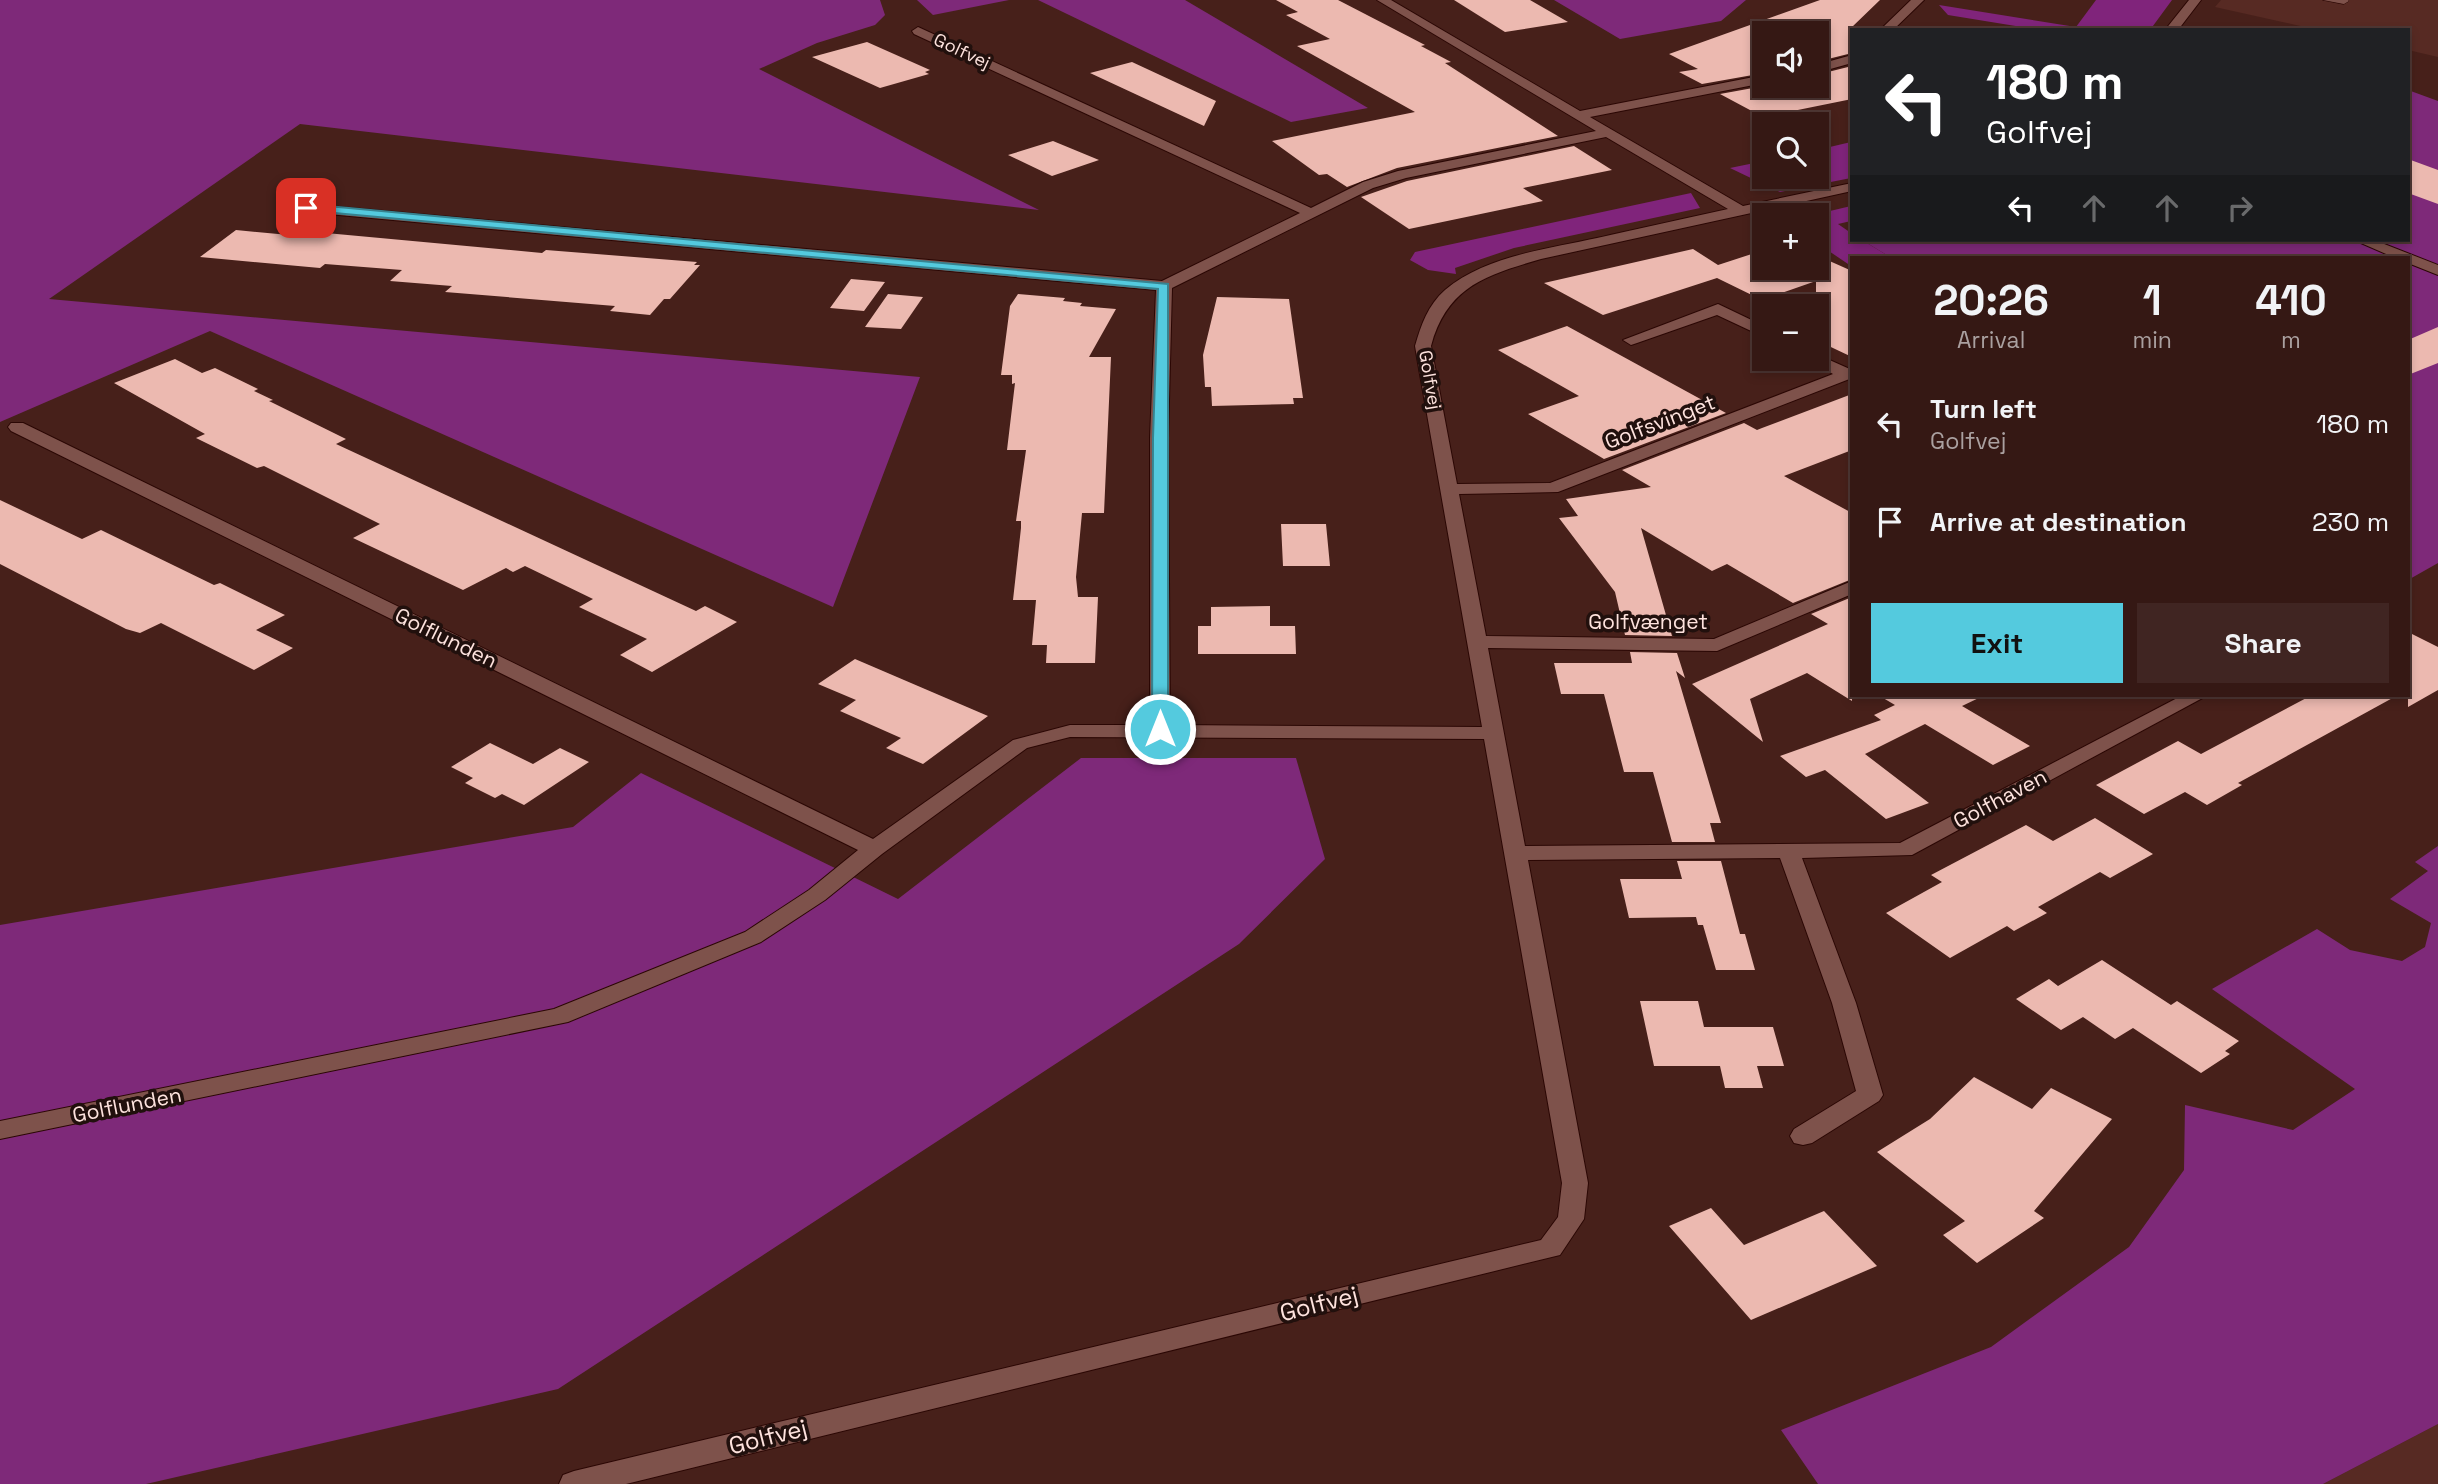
<!DOCTYPE html>
<html lang="en">
<head>
<meta charset="utf-8">
<style>
	body { margin:0; font-family:"Space Grotesk",sans-serif; background:#402522; color:#f1f3f6; height:100vh; display:flex; flex-direction:column; font-size:26px; white-space:nowrap }
	* { box-sizing:border-box; margin:0 }
	p { font-size:23px; color:#aaa0a0 }
	.icon { flex:none; width:38px; height:38px; fill:none; stroke:currentColor; stroke-width:2; stroke-linecap:round; stroke-linejoin:round }
	.map { position:relative; flex:1; overflow:hidden }
	.side { position:absolute; left:1850px; top:256px; width:560px; height:441px; display:flex; flex-direction:column; background:#351814; border-radius:0px; box-shadow:0 4px 10px #0003,0 0 0 2px #4f3734 }
	.side>* { flex:none }
	.banner { position:absolute; left:1850px; top:28px; width:560px; height:214px; border-radius:0px; box-shadow:0 4px 10px #0003,0 0 0 2px #4f3734; background:#202124; color:#fff; overflow:hidden }
	.fabs { position:absolute; left:1752px; top:21px; display:grid; gap:14px }
	.fabs a { display:grid; place-items:center; width:77px; height:77px; border-radius:0px; background:#351814; box-shadow:0 4px 10px #0003,0 0 0 2px #4f3734; font-size:35px }
	.pin { position:absolute; display:grid; place-items:center; width:60px; height:60px; color:#fff; margin:-30px; border-radius:14px; box-shadow:0 4px 10px #0006 }
	.me { position:absolute; width:77px; margin:-38px; rotate:0deg; stroke-linejoin:round; filter:drop-shadow(0 0 5px #0008) }
	.turn { display:flex; align-items:center; gap:24px; height:147px; padding:0 21px; font-size:32px }
	.turn .icon { width:91px; height:91px; stroke-width:2.5 }
	.turn b { display:block; font-size:49px; line-height:60px }
	.lanes { display:flex; align-items:center; height:66px; padding:0 21px; background:#0003; justify-content:center; gap:35px; direction:ltr }
	.lanes .off { opacity:.35 }
	.eta { display:flex; justify-content:space-evenly; align-items:center; height:119px; text-align:center }
	.eta b { font-size:42px; font-weight:600; line-height:49px }
	.button { display:flex; gap:14px; margin-top:auto; padding:14px 21px }
	.button a { flex:1; height:80px; border-radius:0px; background:#54cade; color:#111; font-size:28px; font-weight:600; line-height:80px; text-align:center }
	.button a+a { background:#402522; color:#f1f3f6 }
	ul { padding:0; list-style:none }
	li { display:flex; align-items:center; gap:21px; height:98px; padding:0 21px }
	li div { flex:1 }
	li b { display:block; font-size:26px }
	li em { font-style:normal }
	.map>svg:first-child { display:block }
	.built { fill:#572a23 }
	.green { fill:#7e2979 }
	.forest { fill:#80247b }
	.building { fill:#ecb9b0 }
	.lines { fill:none; stroke-linecap:round; stroke-linejoin:round }
	.lane-casing { stroke:#2b0704; stroke-width:1 }
	.street-casing { stroke:#2b0704; stroke-width:2 }
	.lane { fill:#7e524b; fill-rule:evenodd }
	.street { fill:#7e524b; fill-rule:evenodd }
	.route { fill:#54cade; stroke:#378390; stroke-width:2 }
	.labels { text-anchor:middle; stroke-width:7; stroke-linejoin:round; paint-order:stroke }
	.far-street-label { font-size:18px; fill:#fee3de; stroke:#21100d }
	.street-label { font-size:21px; fill:#fee3de; stroke:#21100d }
	.near-street-label { font-size:24px; fill:#fee3de; stroke:#21100d }
</style>
</head>
<body>
<div class="map">
<svg width="2438" height="1484" viewBox="0 0 2438 1484">
	<rect width="100%" height="100%" fill="#47201a"/>
	<path class="built" d="M 2221,0 L 2438,0 L 2438,57 L 2408,50 L 2408,30 L 2318,30 L 2215,7 Z
		M 2438,1424 L 2438,1484 L 2323,1484 Z"/>
	<path class="green" d="M 0,0 L 880,0 L 885,15 L 875,25 L 817,43 L 759,69 L 1039,210 L 300,124 L 49,299 L 920,377 L 833,607 L 210,331 L 0,422 Z
		M 917,0 L 1009,0 L 933,15 Z
		M 1038,0 L 1185,0 L 1368,108 L 1291,122 Z
		M 1554,0 L 1746,0 L 1721,21 L 1620,39 Z
		M 2408,90 L 2438,101 L 2438,563 L 2408,580 L 2408,257 L 1890,257 L 1862,240 L 2408,240 Z
		M 1081,758 L 1296,758 L 1325,859 L 1239,944 L 558,1389 L 146,1484 L 0,1484 L 0,925 L 573,827 L 641,773 L 898,899 Z
		M 2438,846 L 2438,1424 L 2323,1484 L 1818,1484 L 1781,1430 L 1991,1347 L 2129,1247 L 2184,1170 L 2185,1105 L 2293,1130 L 2355,1089 L 2212,989 L 2317,929 L 2350,950 L 2402,961 L 2425,947 L 2431,923 L 2390,899 L 2428,871 L 2415,862 Z"/>
	<path class="forest" d="M 2096,0 L 2172,0 L 2150,30 L 2040,30 L 1948,15 L 1939,5 L 2076,27 Z
		M 1851,142 L 1851,178 L 1780,192 L 1730,168 L 1764,161 L 1764,177 L 1816,177 L 1817,150 Z
		M 1691,193 L 1700,208 L 1514,248 L 1455,268 L 1456,274 L 1428,270 L 1410,260 L 1415,252 Z
		M 1851,206 L 1851,221 L 1838,224 L 1851,233 L 1852,240 L 1862,240 L 1890,257 L 1852,257 L 1851,266 L 1817,243 L 1816,215 L 1813,215 Z"/>
	<path class="building" d="M 1276,0 L 1338,0 L 1425,45 L 1421,46 L 1451,62 L 1445,63 L 1558,136 L 1397,168 L 1347,187 L 1327,174 L 1319,175 L 1272,141 L 1415,112 L 1297,46 L 1330,39 L 1286,15 L 1298,12 Z
		M 1454,0 L 1530,0 L 1568,22 L 1505,32 Z
		M 1820,0 L 1880,0 L 1852,27 L 1852,53 L 1816,62 L 1816,33 L 1764,33 L 1764,73 L 1702,84 L 1679,72 L 1698,69 L 1669,54 Z
		M 867,42 L 930,70 L 925,72 L 929,74 L 880,88 L 812,57 Z
		M 1132,62 L 1216,101 L 1204,126 L 1090,73 Z
		M 1852,66 L 1852,99 L 1763,117 L 1720,94 L 1764,86 L 1816,86 L 1816,75 Z
		M 1053,141 L 1099,160 L 1052,176 L 1008,155 Z
		M 1574,146 L 1612,170 L 1523,188 L 1543,201 L 1409,229 L 1361,197 L 1407,181 Z
		M 2408,159 L 2438,170 L 2438,204 L 2408,193 Z
		M 236,230 L 321,238 L 326,233 L 542,253 L 546,250 L 697,262 L 694,265 L 700,265 L 670,299 L 664,299 L 650,315 L 610,311 L 615,306 L 445,292 L 452,286 L 390,281 L 402,270 L 325,264 L 320,268 L 200,257 Z
		M 1693,249 L 1718,265 L 1764,250 L 1764,268 L 1816,268 L 1816,255 L 1852,271 L 1852,357 L 1816,340 L 1816,281 L 1762,300 L 1717,278 L 1603,315 L 1544,283 Z
		M 851,279 L 885,282 L 864,311 L 830,308 Z
		M 888,294 L 923,297 L 901,329 L 865,327 Z
		M 1018,294 L 1065,298 L 1063,301 L 1082,303 L 1080,306 L 1116,309 L 1089,357 L 1111,357 L 1104,513 L 1082,513 L 1076,577 L 1078,597 L 1098,597 L 1095,663 L 1046,663 L 1047,645 L 1032,645 L 1036,600 L 1013,600 L 1021,528 L 1021,521 L 1016,521 L 1026,450 L 1007,450 L 1015,383 L 1012,384 L 1012,375 L 1001,375 L 1010,306 Z
		M 1217,297 L 1289,299 L 1303,398 L 1293,398 L 1294,404 L 1212,406 L 1211,387 L 1205,387 L 1203,355 Z
		M 1567,326 L 1726,413 L 1604,459 L 1528,414 L 1579,396 L 1498,350 Z
		M 2438,327 L 2438,363 L 2408,375 L 2408,340 Z
		M 175,359 L 202,373 L 215,368 L 258,389 L 254,391 L 273,400 L 269,401 L 346,439 L 336,444 L 696,611 L 705,606 L 737,622 L 652,672 L 620,655 L 647,639 L 579,607 L 593,599 L 525,566 L 513,572 L 506,568 L 463,590 L 353,538 L 380,524 L 264,466 L 257,468 L 196,438 L 205,434 L 114,383 Z
		M 1852,394 L 1852,450 L 1784,476 L 1852,513 L 1852,579 L 1793,603 L 1727,564 L 1712,571 L 1641,528 L 1672,636 L 1625,635 L 1615,592 L 1559,518 L 1578,516 L 1566,499 L 1651,487 L 1622,470 L 1744,423 L 1757,430 L 1762,428 Z
		M 0,500 L 82,539 L 101,530 L 214,585 L 220,583 L 285,615 L 256,630 L 293,648 L 254,670 L 161,623 L 140,633 L 126,629 L 0,564 Z
		M 1281,524 L 1326,524 L 1330,566 L 1283,566 Z
		M 1852,597 L 1852,701 L 1807,673 L 1750,699 L 1763,742 L 1692,684 L 1828,624 L 1811,614 Z
		M 1270,606 L 1270,626 L 1295,626 L 1296,654 L 1198,654 L 1198,626 L 1211,626 L 1211,607 Z
		M 2408,632 L 2438,647 L 2438,690 L 2408,707 Z
		M 1630,652 L 1677,653 L 1685,678 L 1676,671 L 1721,823 L 1710,823 L 1715,842 L 1672,842 L 1653,772 L 1624,772 L 1604,694 L 1561,694 L 1554,663 L 1632,663 Z
		M 855,659 L 988,716 L 923,764 L 886,748 L 901,738 L 840,711 L 856,700 L 818,684 Z
		M 1878,695 L 1985,695 L 1962,706 L 2030,746 L 1993,765 L 1925,724 L 1865,754 L 1929,803 L 1886,819 L 1825,770 L 1806,777 L 1780,756 L 1881,720 L 1874,715 L 1895,705 Z
		M 2312,695 L 2398,695 L 2238,783 L 2242,785 L 2207,805 L 2185,792 L 2144,814 L 2096,785 L 2178,741 L 2201,754 Z
		M 490,743 L 533,764 L 560,748 L 589,762 L 524,805 L 502,794 L 495,798 L 465,783 L 473,778 L 451,767 Z
		M 2095,818 L 2153,854 L 2110,878 L 2100,872 L 2038,907 L 2047,913 L 2014,931 L 2007,926 L 1950,958 L 1886,913 L 1942,882 L 1931,875 L 2026,825 L 2053,841 Z
		M 1677,861 L 1721,861 L 1740,934 L 1745,934 L 1755,970 L 1716,970 L 1703,925 L 1698,925 L 1696,917 L 1629,918 L 1620,879 L 1682,879 Z
		M 2102,960 L 2171,1005 L 2177,1001 L 2239,1041 L 2225,1051 L 2230,1054 L 2201,1073 L 2133,1028 L 2115,1039 L 2083,1017 L 2061,1030 L 2016,999 L 2049,979 L 2058,986 Z
		M 1640,1001 L 1698,1001 L 1704,1027 L 1773,1027 L 1784,1066 L 1757,1066 L 1763,1088 L 1725,1088 L 1720,1066 L 1654,1066 Z
		M 1974,1077 L 2032,1109 L 2051,1088 L 2112,1119 L 2034,1211 L 2044,1218 L 1977,1263 L 1943,1235 L 1965,1221 L 1877,1152 L 1930,1119 Z
		M 1711,1208 L 1744,1245 L 1824,1211 L 1877,1266 L 1751,1320 L 1669,1226 Z"/>
	<g class="lines">
		<g class="lane-casing">
			<path id="lane" d="M 2323,0 L 2348,0 L 2349,1 L 2344,4 Z"/>
		</g>
		<g class="street-casing">
			<path id="street" d="M 1377,0 L 1391,0 L 1580,111 L 1764,75 L 1764,83 L 1590,117 L 1743,206 L 1852,183 L 1852,191 L 1541,259 C 1487,275 1447,286 1431,346 L 1457,484 L 1550,483 L 1833,374 L 1808,359 L 1816,359 L 1816,354 L 1852,370 L 1852,378 L 1558,492 L 1459,494 L 1486,636 L 1714,639 L 1852,581 L 1852,594 L 1717,651 L 1488,648 L 1525,846 L 1900,843 L 2183,695 L 2208,695 L 1912,855 L 1802,858 L 1856,1003 L 1883,1095 L 1879,1101 L 1812,1143 L 1803,1145 L 1794,1143 L 1790,1136 L 1794,1129 L 1856,1091 L 1832,1003 L 1780,858 L 1528,860 L 1588,1183 L 1584,1219 L 1560,1255 L 626,1484 L 559,1484 L 563,1475 L 574,1471 L 1541,1240 L 1558,1217 L 1562,1183 L 1484,739 L 1070,737 L 1027,748 L 882,854 L 825,900 L 761,942 L 568,1022 L 0,1139 L 0,1121 L 554,1009 L 745,932 L 809,890 L 858,850 L 11,431 L 8,427 L 11,423 L 23,423 L 873,839 L 1013,740 L 1070,725 L 1150,725 L 1150,438 L 1156,290 L 306,212 L 299,208 L 306,204 L 1162,281 L 1300,213 L 914,34 L 912,31 L 918,27 L 1311,208 L 1363,182 L 1398,171 L 1596,131 ZM 1606,137 L 1728,209 C 1684,219 1640,228 1597,238 C 1547,249 1485,256 1445,290 C 1428,305 1421,325 1415,346 L 1482,727 L 1170,725 L 1168,438 L 1172,288 L 1373,188 L 1406,178 Z
				M 1911,0 L 1924,0 L 1893,30 L 1880,30 Z
				M 2189,0 L 2201,0 L 2178,30 L 2165,30 Z
				M 1852,55 L 1852,63 L 1816,73 L 1816,65 Z
				M 2354,240 L 2374,240 L 2438,265 L 2438,275 L 2408,263 L 2408,257 L 2393,257 Z
				M 1718,304 L 1764,326 L 1764,337 L 1717,315 L 1637,343 L 1631,345 L 1623,340 Z"/>
		</g>
		<use href="#lane" class="lane"/>
		<use href="#street" class="street"/>
	</g>
	<path class="route" d="M 306,204 L 1168,284 L 1168,729 L 1160,734 L 1152,729 L 1153,438 L 1158,289 L 302,210 L 302,205 Z"/>
	<g class="labels">
		<g class="far-street-label">
			<text transform="translate(962 51) rotate(25)" y="6">Golfvej</text>
			<text transform="translate(1430 380) rotate(80)" y="6">Golfvej</text>
		</g>
		<g class="street-label">
			<text transform="translate(1660 422) rotate(-21)" y="7">Golfsvinget</text>
			<text x="1648" y="629">Golfvænget</text>
			<text transform="translate(446 638) rotate(26)" y="7">Golflunden</text>
			<text transform="translate(2000 799) rotate(-28)" y="7">Golfhaven</text>
			<text transform="translate(127 1105) rotate(-11)" y="7">Golflunden</text>
		</g>
		<g class="near-street-label">
			<text transform="translate(1319 1304) rotate(-14)" y="8">Golfvej</text>
			<text transform="translate(768 1437) rotate(-14)" y="8">Golfvej</text>
		</g>
	</g>
</svg>
<div class="fabs">
<a><svg class="icon" aria-label="sound" viewBox="0 0 24 24"><path d="M4 9h4l5-4v14l-5-4H4zM17 9q2 3 0 6"/></svg></a>
<a><svg class="icon" aria-label="search" viewBox="0 0 24 24"><circle cx="10" cy="10" r="6"/><path d="M15 15l6 6"/></svg></a>
<a>+</a>
<a>−</a>
</div>
<div class="pin" style="left:306px;top:208px;background:#d93025"><svg class="icon" aria-label="arrive" viewBox="0 0 24 24"><path d="M6 21V4h12l-3 4 3 4H6"/></svg></div>
<svg class="me" style="left:1160px;top:729px" viewBox="-20 -20 40 40"><circle r="17" fill="#54cade" stroke="#fff" stroke-width="3"/><path d="M0-11L8 9 0 5-8 9z" fill="#fff"/></svg>
<div class="banner">
<div class="turn"><svg class="icon" aria-label="left" viewBox="0 0 24 24"><path d="M17 20v-9H6M10 6l-5 5 5 5"/></svg><div><b>180 m</b>Golfvej</div></div>
<div class="lanes"><svg class="icon" aria-label="left" viewBox="0 0 24 24"><path d="M17 20v-9H6M10 6l-5 5 5 5"/></svg><svg class="icon off" aria-label="ahead" viewBox="0 0 24 24"><path d="M12 20V5M6 11l6-6 6 6"/></svg><svg class="icon off" aria-label="ahead" viewBox="0 0 24 24"><path d="M12 20V5M6 11l6-6 6 6"/></svg><svg class="icon off" aria-label="right" viewBox="0 0 24 24"><path d="M7 20v-9h11M14 6l5 5-5 5"/></svg></div>
</div>
<section class="side">
<div class="eta">
<div><b>20:26</b><p>Arrival</p></div>
<div><b>1</b><p>min</p></div>
<div><b>410</b><p>m</p></div>
</div>
<ul>
<li><svg class="icon" aria-label="left" viewBox="0 0 24 24"><path d="M17 20v-9H6M10 6l-5 5 5 5"/></svg><div><b>Turn left</b><p>Golfvej</p></div><em>180 m</em></li>
<li><svg class="icon" aria-label="arrive" viewBox="0 0 24 24"><path d="M6 21V4h12l-3 4 3 4H6"/></svg><div><b>Arrive at destination</b></div><em>230 m</em></li>
</ul>
<div class="button"><a>Exit</a><a>Share</a></div>
</section>
</div>
</body>
</html>
